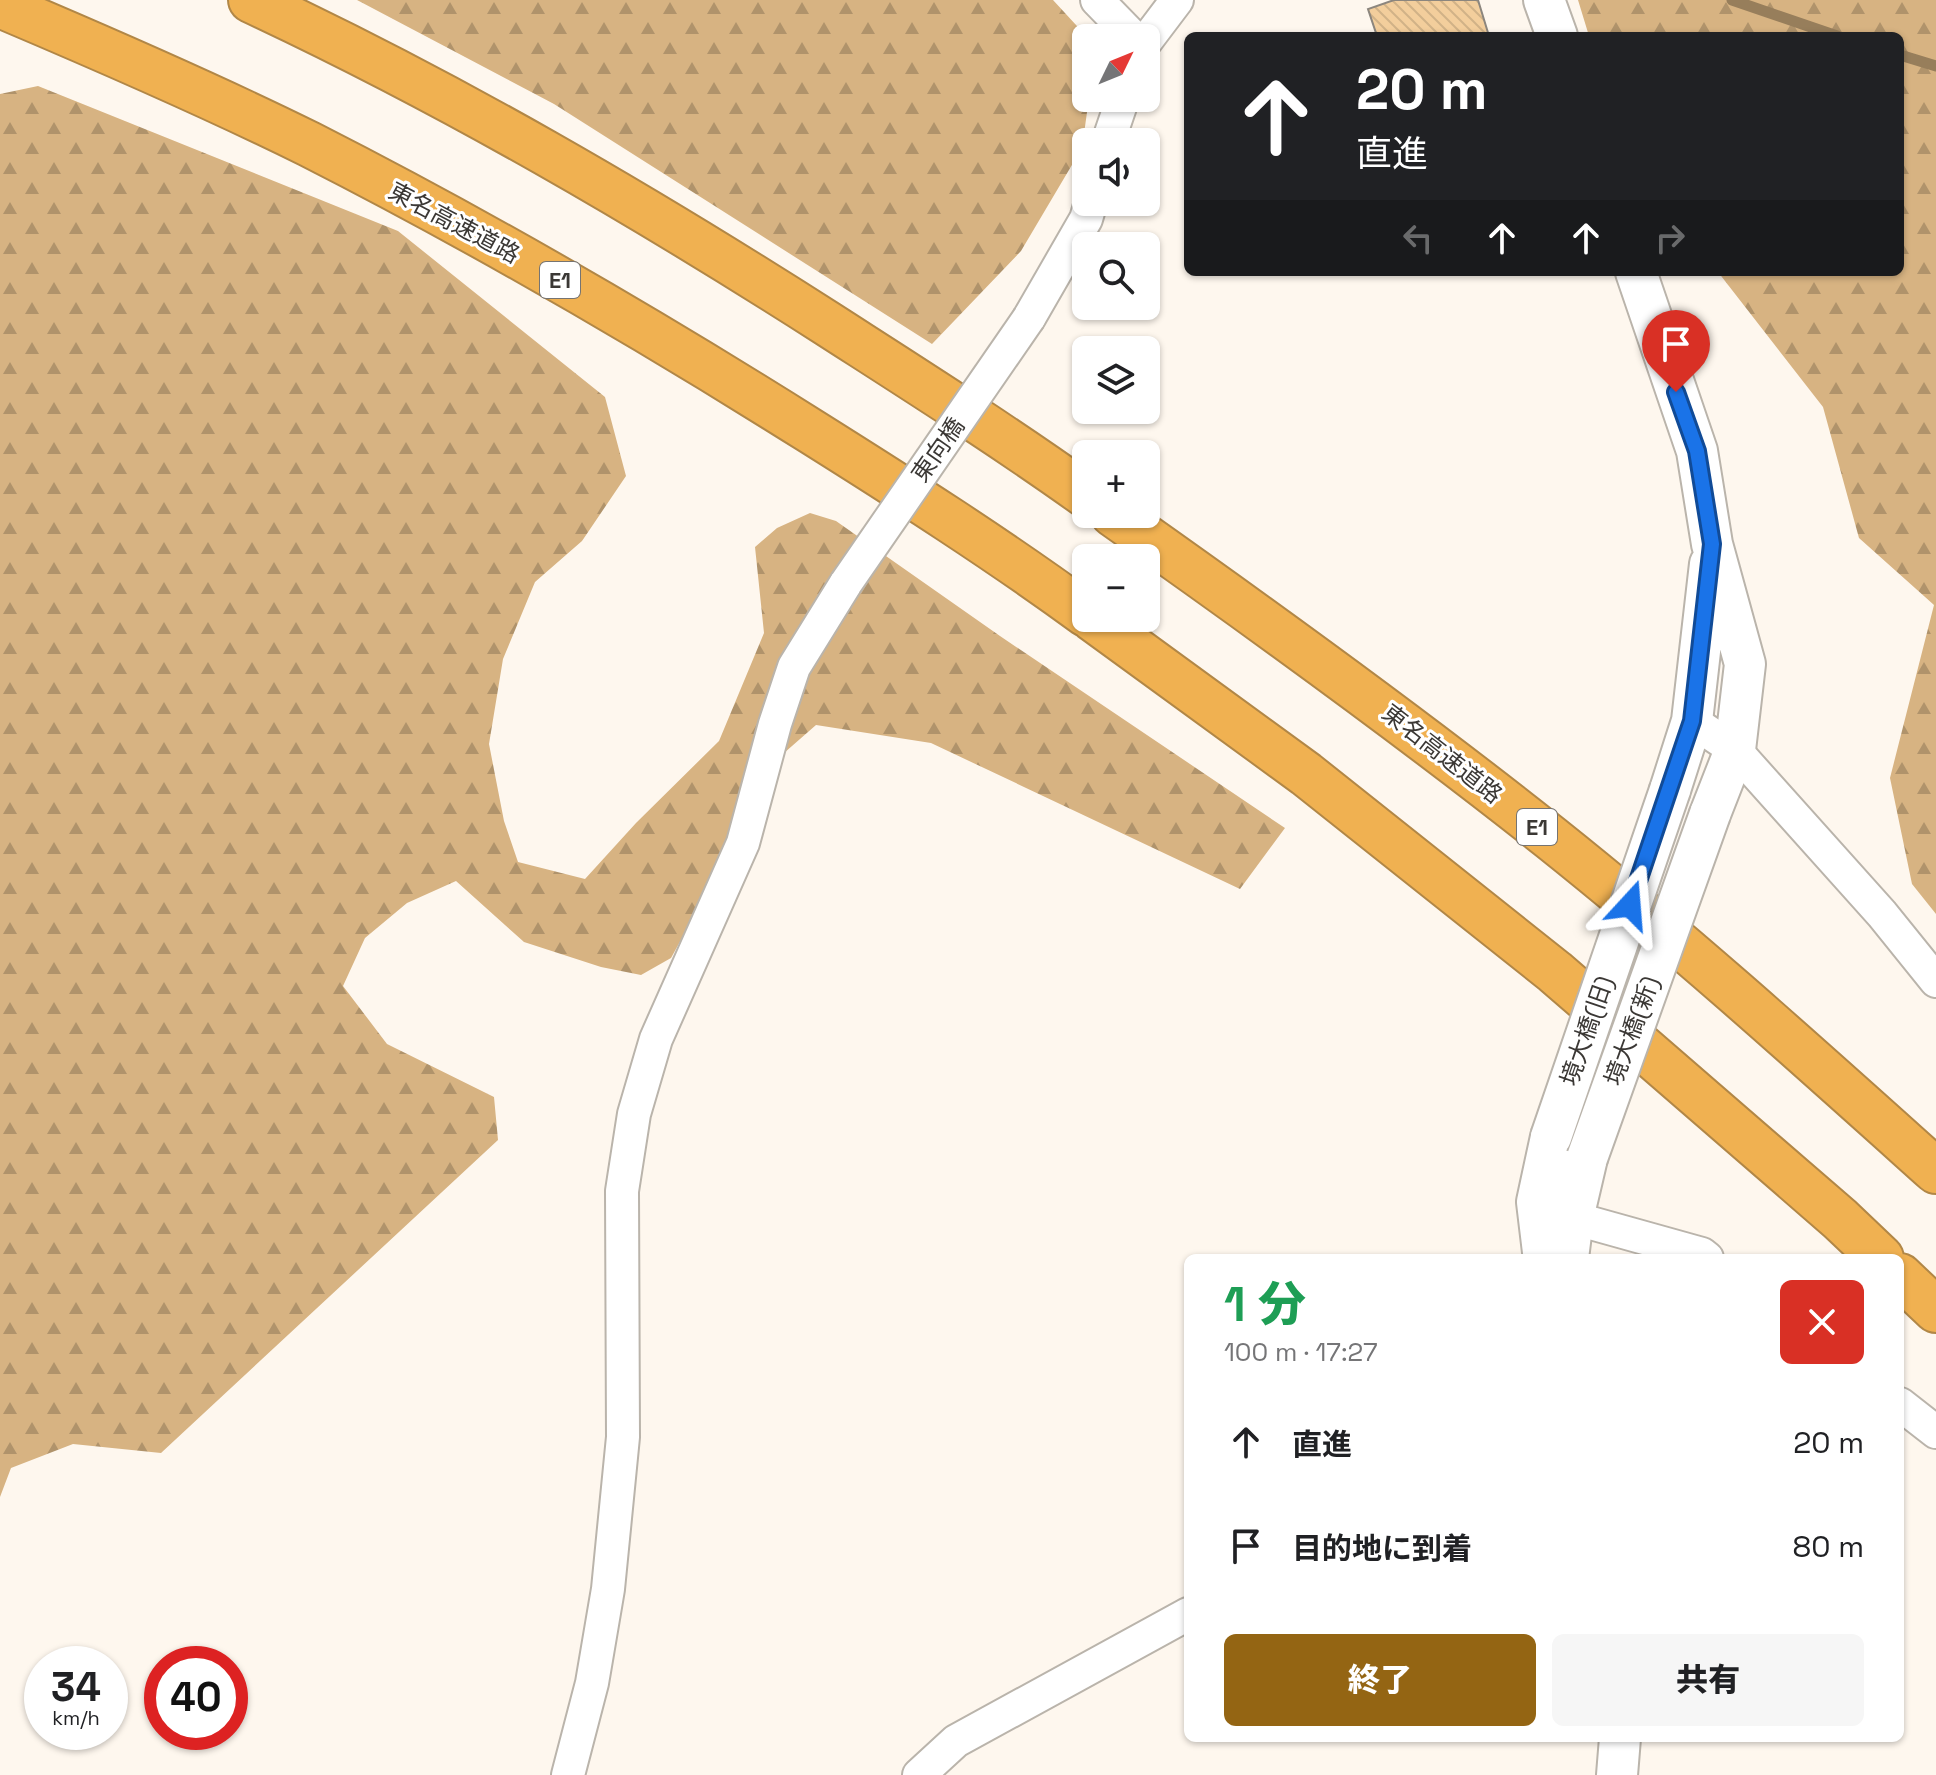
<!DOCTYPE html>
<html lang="ja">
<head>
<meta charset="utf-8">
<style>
	body { margin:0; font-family:"Space Grotesk","Noto Sans JP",sans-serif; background:#f6f6f6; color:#202124; height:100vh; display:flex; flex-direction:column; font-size:30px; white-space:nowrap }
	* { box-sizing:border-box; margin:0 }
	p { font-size:26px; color:#757577 }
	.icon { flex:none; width:44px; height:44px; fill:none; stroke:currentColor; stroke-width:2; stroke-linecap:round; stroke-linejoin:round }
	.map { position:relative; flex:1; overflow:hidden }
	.side { position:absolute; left:1184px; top:1254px; width:720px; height:488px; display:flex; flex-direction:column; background:#fff; border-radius:12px; box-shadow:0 2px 6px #0004 }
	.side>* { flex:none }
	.guide { position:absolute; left:1184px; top:32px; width:720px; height:244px; border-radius:12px; box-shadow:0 2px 6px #0004; background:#202124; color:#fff; overflow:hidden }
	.needle { width:52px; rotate:47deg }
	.controls { position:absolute; left:1072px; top:24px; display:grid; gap:16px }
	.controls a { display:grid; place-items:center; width:88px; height:88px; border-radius:12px; background:#fff; box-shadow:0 2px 6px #0004; font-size:40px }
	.speed { position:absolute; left:24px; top:1646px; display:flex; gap:16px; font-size:40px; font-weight:700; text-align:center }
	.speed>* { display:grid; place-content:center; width:104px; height:104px; border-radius:50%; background:#fff; box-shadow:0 2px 6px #0004; line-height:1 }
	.speed small { font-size:20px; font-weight:400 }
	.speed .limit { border:12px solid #d22; background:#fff; color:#111 }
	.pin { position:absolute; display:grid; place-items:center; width:68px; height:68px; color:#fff; margin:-82px -34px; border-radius:50% 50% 50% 0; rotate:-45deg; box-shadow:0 0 8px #0007 }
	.pin .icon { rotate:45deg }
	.me { position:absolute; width:88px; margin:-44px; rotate:19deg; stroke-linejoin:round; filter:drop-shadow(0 0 6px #0008) }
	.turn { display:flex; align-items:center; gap:28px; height:168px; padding:0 40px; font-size:36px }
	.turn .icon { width:104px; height:104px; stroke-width:2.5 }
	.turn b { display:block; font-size:56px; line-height:68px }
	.lanes { display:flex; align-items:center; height:76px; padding:0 40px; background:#0003; justify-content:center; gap:40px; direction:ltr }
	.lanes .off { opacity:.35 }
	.round { display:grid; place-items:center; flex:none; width:84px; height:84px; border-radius:12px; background:#f6f6f6 }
	.summary { display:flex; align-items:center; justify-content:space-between; height:136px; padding:0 40px }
	h1 { font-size:48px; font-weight:800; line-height:60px; color:#1e9e55 }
	.primary-button { display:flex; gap:16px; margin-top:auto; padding:16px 40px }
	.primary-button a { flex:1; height:92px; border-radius:12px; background:#946513; color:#fff; font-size:32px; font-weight:800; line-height:92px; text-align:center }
	.primary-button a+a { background:#f6f6f6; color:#202124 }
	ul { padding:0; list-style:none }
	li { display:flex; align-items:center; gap:24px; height:104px; padding:0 40px }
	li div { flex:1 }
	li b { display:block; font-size:30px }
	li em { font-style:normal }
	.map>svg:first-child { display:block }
	.forest { fill:url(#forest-firs) }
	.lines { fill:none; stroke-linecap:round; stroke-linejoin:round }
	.stream { stroke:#977e5b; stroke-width:11 }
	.building { fill:url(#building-back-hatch); stroke:#8c867e; stroke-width:2 }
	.minor-casing { stroke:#bab4ab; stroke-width:36 }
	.tertiary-casing { stroke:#bab4ab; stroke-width:44 }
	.motorway-casing { stroke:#b18747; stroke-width:48 }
	.minor { stroke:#fff; stroke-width:32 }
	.tertiary { stroke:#fff; stroke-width:40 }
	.motorway { stroke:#f0b151; stroke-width:44 }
	.minor-bridge-casing { stroke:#bab4ab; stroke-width:36; stroke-linecap:butt }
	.tertiary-bridge-casing { stroke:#bab4ab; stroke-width:44; stroke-linecap:butt }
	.minor-bridge { stroke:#fff; stroke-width:32 }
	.tertiary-bridge { stroke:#fff; stroke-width:40 }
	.route-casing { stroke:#114b97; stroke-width:20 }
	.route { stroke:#1a73e8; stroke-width:14 }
	.labels { text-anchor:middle; stroke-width:6; stroke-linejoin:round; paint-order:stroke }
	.shield { fill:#fff; stroke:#767472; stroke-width:2 }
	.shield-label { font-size:22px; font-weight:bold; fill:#3b3835 }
	.street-label { font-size:24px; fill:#3b3835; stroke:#fff }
</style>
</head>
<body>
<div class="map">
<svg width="1936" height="1775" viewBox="0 0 1936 1775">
	<defs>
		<pattern id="forest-firs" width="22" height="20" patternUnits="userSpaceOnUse" patternTransform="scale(2)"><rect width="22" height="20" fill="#d7b382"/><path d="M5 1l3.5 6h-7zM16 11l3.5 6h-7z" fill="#b0936b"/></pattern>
		<pattern id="building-back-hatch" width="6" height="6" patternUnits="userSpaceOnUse" patternTransform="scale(2)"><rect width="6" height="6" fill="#f3ce9c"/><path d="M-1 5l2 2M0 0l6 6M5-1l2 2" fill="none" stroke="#d1b287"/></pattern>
	</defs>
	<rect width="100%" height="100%" fill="#fef7ee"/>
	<path class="forest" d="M 357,0 L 1053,0 L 1088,38 L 1086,38 L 1086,98 L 1089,98 L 1082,148 L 1021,251 L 932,344 L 554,104 Z
		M 1578,0 L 1936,0 L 1936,914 L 1912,884 L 1890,778 L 1934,605 L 1859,538 L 1823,407 L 1718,272 L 1900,272 L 1900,36 L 1589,36 Z
		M 38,86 L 398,231 L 605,397 L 626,476 L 582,541 L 535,582 L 503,659 L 489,744 L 504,821 L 518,862 L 585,879 L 636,823 L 719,741 L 764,633 L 755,547 L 777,528 L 810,513 L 836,521 L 1000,636 L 1285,828 L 1240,889 L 931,743 L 816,725 L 784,753 L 671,958 L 641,975 L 601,967 L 524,942 L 456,881 L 407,903 L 365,938 L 343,986 L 387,1044 L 494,1097 L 498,1140 L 161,1453 L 73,1444 L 11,1468 L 0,1497 L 0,94 Z"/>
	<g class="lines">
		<path class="stream" d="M 1732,0 L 1837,36
			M 1900,55 L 1936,66"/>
	</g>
	<path class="building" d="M 1394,0 L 1478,0 L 1489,36 L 1377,36 L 1368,9 Z"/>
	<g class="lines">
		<g class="minor-casing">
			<path id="minor" d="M 1097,0 L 1134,38
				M 1146,41 L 1177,0
				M 1108,142 L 1123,98
				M 1029,318 L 1086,219 L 1091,202
				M 1692,721 L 1735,750 L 1882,914 L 1936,981
				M 1573,1218 L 1702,1254 L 1707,1258
				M 1900,1404 L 1936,1432
				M 568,1775 L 592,1683 L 608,1589 L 623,1437 L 622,1191 L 634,1114 L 656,1039 L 743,843 L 775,724 L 794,667 L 846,583
				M 919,1775 L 956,1741 L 1188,1614"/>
		</g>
		<g class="tertiary-casing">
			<path id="tertiary" d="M 1544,0 L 1557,36
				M 1636,272 L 1697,451 L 1712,544 L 1745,664 L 1735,750 L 1710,814
				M 1670,790 L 1692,721 L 1710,564
				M 1547,1258 L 1543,1252 L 1537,1202 L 1551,1137
				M 1568,1258 L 1573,1218 L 1587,1158
				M 1617,1775 L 1620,1738"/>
		</g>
		<g class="motorway-casing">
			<path id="motorway" d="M 251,0 C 452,94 642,205 828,324 C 915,380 1002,435 1086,495
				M 0,5 C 104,49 208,94 309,144 C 480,231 647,328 809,430 C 903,489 997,549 1086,614
				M 1113,514 C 1262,619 1409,725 1551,838 C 1684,944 1810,1058 1936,1171
				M 1092,618 L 1306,774 L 1555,972 L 1840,1219 L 1881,1258
				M 1900,1276 L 1936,1310"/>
		</g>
		<use href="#minor" class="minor"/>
		<use href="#tertiary" class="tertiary"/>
		<use href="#motorway" class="motorway"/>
		<g class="minor-bridge-casing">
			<path id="minor-bridge" d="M 846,583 L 1029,318"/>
		</g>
		<g class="tertiary-bridge-casing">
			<path id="tertiary-bridge" d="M 1551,1137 L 1670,790
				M 1587,1158 L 1710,814"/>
		</g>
		<use href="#minor-bridge" class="minor-bridge"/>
		<use href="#tertiary-bridge" class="tertiary-bridge"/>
	</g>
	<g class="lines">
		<g class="route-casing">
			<path id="route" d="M 1630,905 L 1692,721 L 1712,544 L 1697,451 L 1676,392"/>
		</g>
		<use href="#route" class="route"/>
	</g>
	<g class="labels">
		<g class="shield">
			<rect x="540" y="262" width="40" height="36" rx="6"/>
			<rect x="1517" y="809" width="40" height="36" rx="6"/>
		</g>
		<g class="shield-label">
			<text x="560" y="288">E1</text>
			<text x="1537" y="835">E1</text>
		</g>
		<g class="street-label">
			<text transform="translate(454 223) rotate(28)" y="8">東名高速道路</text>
			<text transform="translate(938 450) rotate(-55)" y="8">東向橋</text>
			<text transform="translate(1442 754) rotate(38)" y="8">東名高速道路</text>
			<text transform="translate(1587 1031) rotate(-71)" y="8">境大橋(旧)</text>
			<text transform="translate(1632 1031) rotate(-70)" y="8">境大橋(新)</text>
		</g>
	</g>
</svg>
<div class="controls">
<a><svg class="needle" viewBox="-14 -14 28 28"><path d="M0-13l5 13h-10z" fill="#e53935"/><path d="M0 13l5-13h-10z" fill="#757577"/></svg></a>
<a><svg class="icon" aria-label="sound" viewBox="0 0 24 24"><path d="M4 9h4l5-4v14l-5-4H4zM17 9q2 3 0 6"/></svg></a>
<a><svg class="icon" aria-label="search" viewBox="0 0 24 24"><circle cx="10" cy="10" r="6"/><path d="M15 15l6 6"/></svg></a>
<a><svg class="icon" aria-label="layers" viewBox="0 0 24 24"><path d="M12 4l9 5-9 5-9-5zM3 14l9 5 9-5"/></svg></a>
<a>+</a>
<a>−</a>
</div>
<div class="speed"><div>34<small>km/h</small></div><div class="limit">40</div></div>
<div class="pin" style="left:1676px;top:392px;background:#d93025"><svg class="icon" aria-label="arrive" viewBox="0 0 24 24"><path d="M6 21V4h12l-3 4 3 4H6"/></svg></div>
<svg class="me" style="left:1630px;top:905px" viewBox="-20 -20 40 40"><path d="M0-17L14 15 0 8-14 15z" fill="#1a73e8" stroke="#fff" stroke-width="4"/></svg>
<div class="guide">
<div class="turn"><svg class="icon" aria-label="ahead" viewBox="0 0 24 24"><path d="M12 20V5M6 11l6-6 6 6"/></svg><div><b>20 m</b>直進</div></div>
<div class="lanes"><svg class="icon off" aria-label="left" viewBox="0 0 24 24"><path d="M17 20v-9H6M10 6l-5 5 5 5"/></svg><svg class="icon" aria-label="ahead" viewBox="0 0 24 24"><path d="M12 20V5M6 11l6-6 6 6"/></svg><svg class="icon" aria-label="ahead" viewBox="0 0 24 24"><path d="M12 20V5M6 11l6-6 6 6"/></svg><svg class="icon off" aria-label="right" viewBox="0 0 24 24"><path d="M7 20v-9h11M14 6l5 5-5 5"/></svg></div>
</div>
<section class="side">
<div class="summary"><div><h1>1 分</h1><p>100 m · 17:27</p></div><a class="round" style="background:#d93025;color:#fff"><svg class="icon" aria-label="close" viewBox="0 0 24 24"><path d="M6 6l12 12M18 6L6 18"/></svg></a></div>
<ul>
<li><svg class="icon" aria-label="ahead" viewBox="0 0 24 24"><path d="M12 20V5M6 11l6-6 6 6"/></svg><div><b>直進</b></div><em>20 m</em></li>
<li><svg class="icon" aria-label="arrive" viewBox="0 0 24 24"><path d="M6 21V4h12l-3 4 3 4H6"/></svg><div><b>目的地に到着</b></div><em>80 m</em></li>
</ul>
<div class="primary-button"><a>終了</a><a>共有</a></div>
</section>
</div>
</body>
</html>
